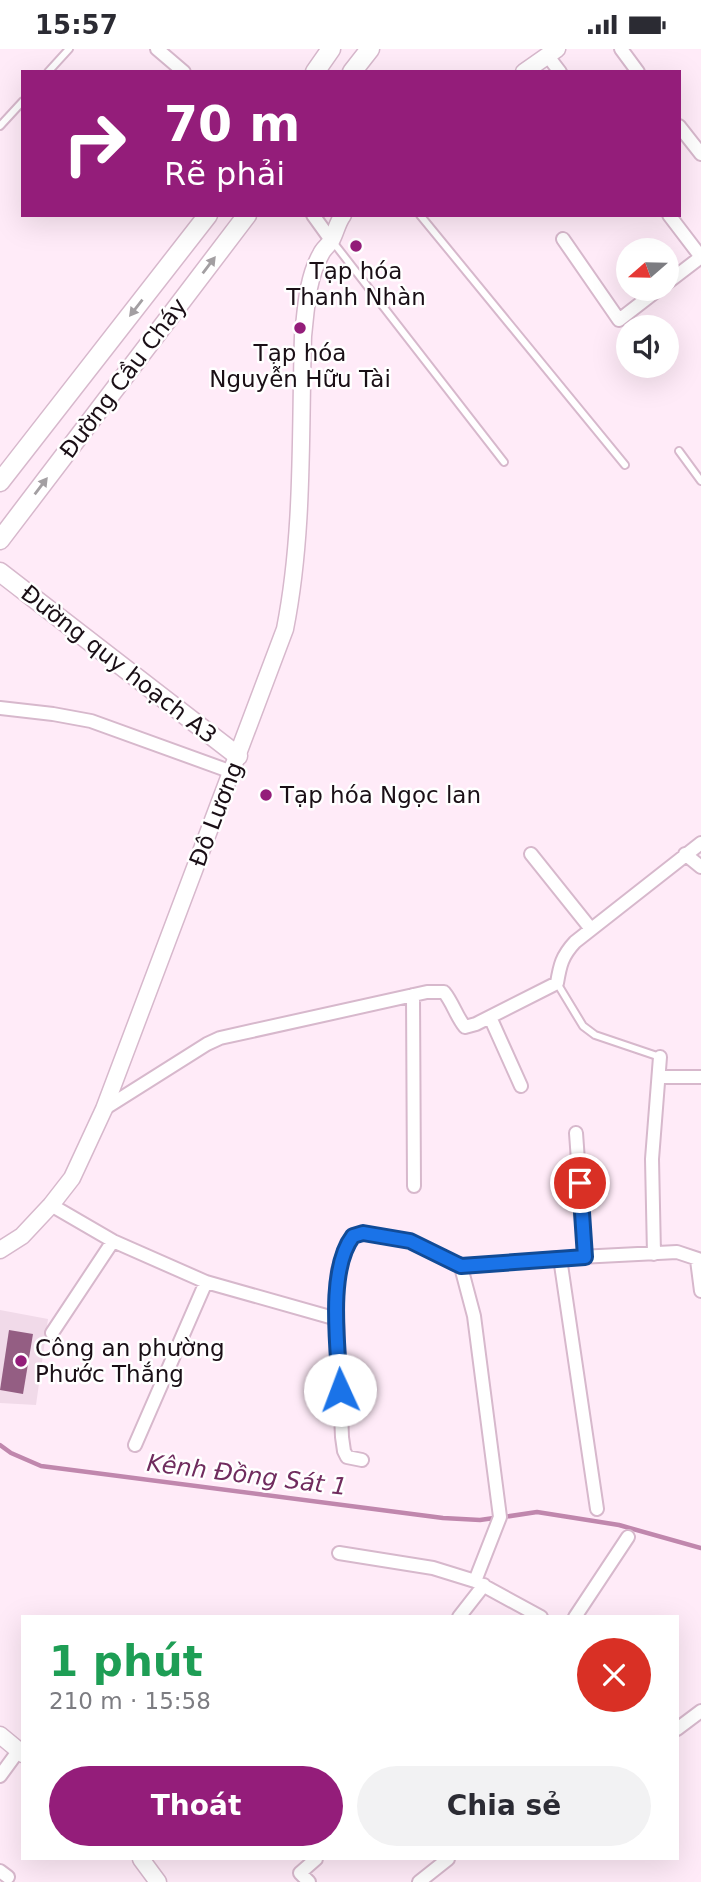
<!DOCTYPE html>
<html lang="vi">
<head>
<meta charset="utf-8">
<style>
	body { margin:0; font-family:"DejaVu Sans",sans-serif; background:#f2f2f3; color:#2b2b33; height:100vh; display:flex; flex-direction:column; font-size:26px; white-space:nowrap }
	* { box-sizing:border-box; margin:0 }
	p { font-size:23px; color:#7c7c81 }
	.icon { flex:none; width:38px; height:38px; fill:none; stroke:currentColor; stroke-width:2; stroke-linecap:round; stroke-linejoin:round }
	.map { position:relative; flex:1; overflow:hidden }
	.panel { position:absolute; left:21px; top:1566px; width:658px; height:245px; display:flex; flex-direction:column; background:#fff; border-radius:0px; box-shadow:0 7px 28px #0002 }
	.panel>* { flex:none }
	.banner { position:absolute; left:21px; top:21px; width:660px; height:147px; border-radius:0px; box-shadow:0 7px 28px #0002; background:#941d7a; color:#fff; overflow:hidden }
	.needle { width:46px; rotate:250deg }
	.buttons { position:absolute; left:616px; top:189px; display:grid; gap:14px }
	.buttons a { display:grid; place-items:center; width:63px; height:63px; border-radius:50%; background:#fff; box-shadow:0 7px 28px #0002; font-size:35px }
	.pin { position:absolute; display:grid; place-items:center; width:60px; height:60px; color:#fff; margin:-30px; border:4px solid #fff; border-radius:50%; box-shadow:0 2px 7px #0007 }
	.me { position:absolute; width:77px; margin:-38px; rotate:358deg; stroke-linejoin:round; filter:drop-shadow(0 0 5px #0008) }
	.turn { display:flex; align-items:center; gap:24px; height:147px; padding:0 28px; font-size:32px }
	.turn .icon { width:91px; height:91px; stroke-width:2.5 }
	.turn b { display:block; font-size:49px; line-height:60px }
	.round { display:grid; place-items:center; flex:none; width:74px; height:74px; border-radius:37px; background:#f2f2f3 }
	.overview { display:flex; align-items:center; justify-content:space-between; height:119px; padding:0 28px }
	h1 { font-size:42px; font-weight:600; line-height:52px; color:#1e9e55 }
	.button { display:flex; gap:14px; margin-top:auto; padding:14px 28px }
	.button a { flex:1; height:80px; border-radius:42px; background:#941d7a; color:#fff; font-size:28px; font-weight:600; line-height:80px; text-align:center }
	.button a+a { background:#f2f2f3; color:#2b2b33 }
	.status { display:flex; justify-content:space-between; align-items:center; height:49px; padding:0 35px; background:#fff; direction:ltr }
	.status svg { height:19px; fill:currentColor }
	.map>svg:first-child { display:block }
	.built { fill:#f1dae9 }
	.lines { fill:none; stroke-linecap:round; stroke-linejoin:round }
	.stream { stroke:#c087ad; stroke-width:4.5 }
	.building { fill:#945e83 }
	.service-casing { stroke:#d7b8cc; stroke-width:10 }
	.minor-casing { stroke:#d7b8cc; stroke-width:16 }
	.tertiary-casing { stroke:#d7b8cc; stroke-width:19 }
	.secondary-casing { stroke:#d7b8cc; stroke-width:21 }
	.service { stroke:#fff; stroke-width:6 }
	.minor { stroke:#fff; stroke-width:12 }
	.tertiary { stroke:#fff; stroke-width:16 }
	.secondary { stroke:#fff; stroke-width:18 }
	.oneway { fill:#a39fa2 }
	.route-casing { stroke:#114b97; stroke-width:18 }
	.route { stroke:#1a73e8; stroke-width:12 }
	.poi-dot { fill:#941d7a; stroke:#fff; stroke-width:2.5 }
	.labels { text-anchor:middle; stroke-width:5; stroke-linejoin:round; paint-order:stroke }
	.poi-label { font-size:23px; fill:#1a0f16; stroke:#fff }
	.street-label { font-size:23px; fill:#1a0f16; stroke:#fff }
	.water-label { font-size:24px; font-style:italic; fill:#702c5e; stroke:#fff }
</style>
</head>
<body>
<div class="status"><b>15:57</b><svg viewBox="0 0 49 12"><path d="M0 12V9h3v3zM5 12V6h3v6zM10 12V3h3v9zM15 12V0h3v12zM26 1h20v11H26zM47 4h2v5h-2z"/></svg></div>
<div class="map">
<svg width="701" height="1833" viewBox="0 0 701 1833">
	<rect width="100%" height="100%" fill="#ffebf8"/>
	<path class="built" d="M 0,1261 L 48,1270 L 36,1356 L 0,1354 Z"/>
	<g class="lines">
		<path class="stream" d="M 0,1396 L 11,1404 L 41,1417 L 443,1469 L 480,1471 L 494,1469
			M 504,1468 L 537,1463 L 619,1476 L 701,1499"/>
	</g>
	<path class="building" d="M 9,1281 L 33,1285 L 23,1345 L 0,1341 Z"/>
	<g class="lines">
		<g class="service-casing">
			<path id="service" d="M 48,23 L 69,0
				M 0,77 L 23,52
				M 420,166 L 625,416
				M 333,193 L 504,413
				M 679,402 L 701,432
				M 557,934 L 583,977 L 595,986 L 660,1008"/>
		</g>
		<g class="minor-casing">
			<path id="minor" d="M 157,0 L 184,23
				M 621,0 L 638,23
				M 547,6 L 560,23
				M 679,77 L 701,105
				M 313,166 L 331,191
				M 669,166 L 701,208
				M 563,190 L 619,271 L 659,240
				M 667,234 L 701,208
				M 0,659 L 53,665 L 91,672 L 232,723
				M 531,805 L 591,880
				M 685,805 L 701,818
				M 413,946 L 414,1137
				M 490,968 L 521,1037
				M 659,1028 L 701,1028
				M 104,1060 L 207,995 L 220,989 L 427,943 L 444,943 C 453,954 456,967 465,978 L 476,975 L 557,934 C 560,916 562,907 575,893 L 701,794
				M 576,1084 L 585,1208
				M 51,1156 L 113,1192 L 206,1233 L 337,1270
				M 654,1205 L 652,1110 L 660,1008
				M 560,1209 L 597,1460
				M 697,1211 L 701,1242
				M 461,1218 L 474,1267 L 500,1468 L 475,1532
				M 52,1284 L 113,1192
				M 135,1396 L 206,1233
				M 362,1411 L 347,1408 L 344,1402 L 342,1388 L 336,1246 L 338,1221 L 344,1203 L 353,1187 L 363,1184 L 410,1192 L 461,1218 L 560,1209 L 677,1203 L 701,1211
				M 339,1504 L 433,1519 L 475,1532 L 541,1568
				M 459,1568 L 484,1536
				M 575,1568 L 628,1488
				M 677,1680 L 701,1662
				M 0,1727 L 19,1701
				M 0,1822 L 8,1828
				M 309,1833 L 300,1824 L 316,1810
				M 419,1833 L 448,1810"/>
		</g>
		<g class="tertiary-casing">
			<path id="tertiary" d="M 524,23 L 557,0
				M 0,1201 L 22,1187 L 51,1156 L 72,1129 L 104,1060 L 285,580 C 304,484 300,385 303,287 C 306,261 307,229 321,205 C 323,200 328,197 331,192 C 336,183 337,174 343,166
				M 0,1686 L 23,1705
				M 141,1810 L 158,1833"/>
		</g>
		<g class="secondary-casing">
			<path id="secondary" d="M 315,23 L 331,0
				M 352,23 L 370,0
				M 0,433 L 208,166
				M 0,491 L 247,166
				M 0,523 L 238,707"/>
		</g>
		<use href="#service" class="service"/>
		<use href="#minor" class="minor"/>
		<use href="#tertiary" class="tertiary"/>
		<use href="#secondary" class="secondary"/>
	</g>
	<defs><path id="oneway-solid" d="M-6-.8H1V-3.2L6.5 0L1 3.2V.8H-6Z" transform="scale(1.75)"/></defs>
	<g class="oneway">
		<use href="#oneway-solid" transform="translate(209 216) rotate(-53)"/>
		<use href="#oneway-solid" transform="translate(136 259) rotate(128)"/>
		<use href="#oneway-solid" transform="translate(41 437) rotate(-53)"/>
	</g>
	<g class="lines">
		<g class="route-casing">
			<path id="route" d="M 340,1341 C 338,1298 327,1221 353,1187 L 363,1184 L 410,1192 L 461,1217 L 585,1208 L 580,1134"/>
		</g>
		<use href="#route" class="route"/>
	</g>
	<g class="poi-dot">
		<circle cx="356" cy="197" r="7"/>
		<circle cx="300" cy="279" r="7"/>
		<circle cx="266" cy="746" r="7"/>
		<circle cx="21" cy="1312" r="7"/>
	</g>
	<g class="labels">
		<g class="poi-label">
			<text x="356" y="230">Tạp hóa<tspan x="356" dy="26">Thanh Nhàn</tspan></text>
			<text x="300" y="312">Tạp hóa<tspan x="300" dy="26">Nguyễn Hữu Tài</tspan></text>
			<text x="280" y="754" text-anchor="start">Tạp hóa Ngọc lan</text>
			<text x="35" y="1307" text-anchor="start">Công an phường<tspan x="35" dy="26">Phước Thắng</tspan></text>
		</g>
		<g class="street-label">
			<text transform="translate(123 329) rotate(-53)" y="8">Đường Cầu Cháy</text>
			<text transform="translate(119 615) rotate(38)" y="8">Đường quy hoạch A3</text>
			<text transform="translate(216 765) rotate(-69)" y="8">Đô Lương</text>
		</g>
		<g class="water-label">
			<text transform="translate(247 1426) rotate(7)" y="8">Kênh Đồng Sát 1</text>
		</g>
	</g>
</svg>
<div class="buttons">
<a><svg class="needle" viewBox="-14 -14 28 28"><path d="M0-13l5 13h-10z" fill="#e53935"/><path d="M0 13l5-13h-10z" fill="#7c7c81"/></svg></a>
<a><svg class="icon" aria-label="sound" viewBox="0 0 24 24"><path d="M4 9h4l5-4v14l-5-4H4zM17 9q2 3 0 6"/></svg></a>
</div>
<div class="pin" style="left:580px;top:1134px;background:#d93025"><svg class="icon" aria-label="arrive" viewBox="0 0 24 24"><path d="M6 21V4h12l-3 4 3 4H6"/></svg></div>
<svg class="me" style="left:340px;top:1341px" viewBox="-20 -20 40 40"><circle r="19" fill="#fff"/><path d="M0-13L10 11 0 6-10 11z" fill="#1a73e8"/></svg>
<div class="banner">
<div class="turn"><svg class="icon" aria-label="right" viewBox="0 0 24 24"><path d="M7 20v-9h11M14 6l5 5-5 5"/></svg><div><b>70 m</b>Rẽ phải</div></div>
</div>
<section class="panel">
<div class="overview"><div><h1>1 phút</h1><p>210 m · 15:58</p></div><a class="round" style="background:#d93025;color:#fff"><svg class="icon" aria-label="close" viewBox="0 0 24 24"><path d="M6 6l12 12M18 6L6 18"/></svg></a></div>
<div class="button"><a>Thoát</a><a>Chia sẻ</a></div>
</section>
</div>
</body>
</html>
